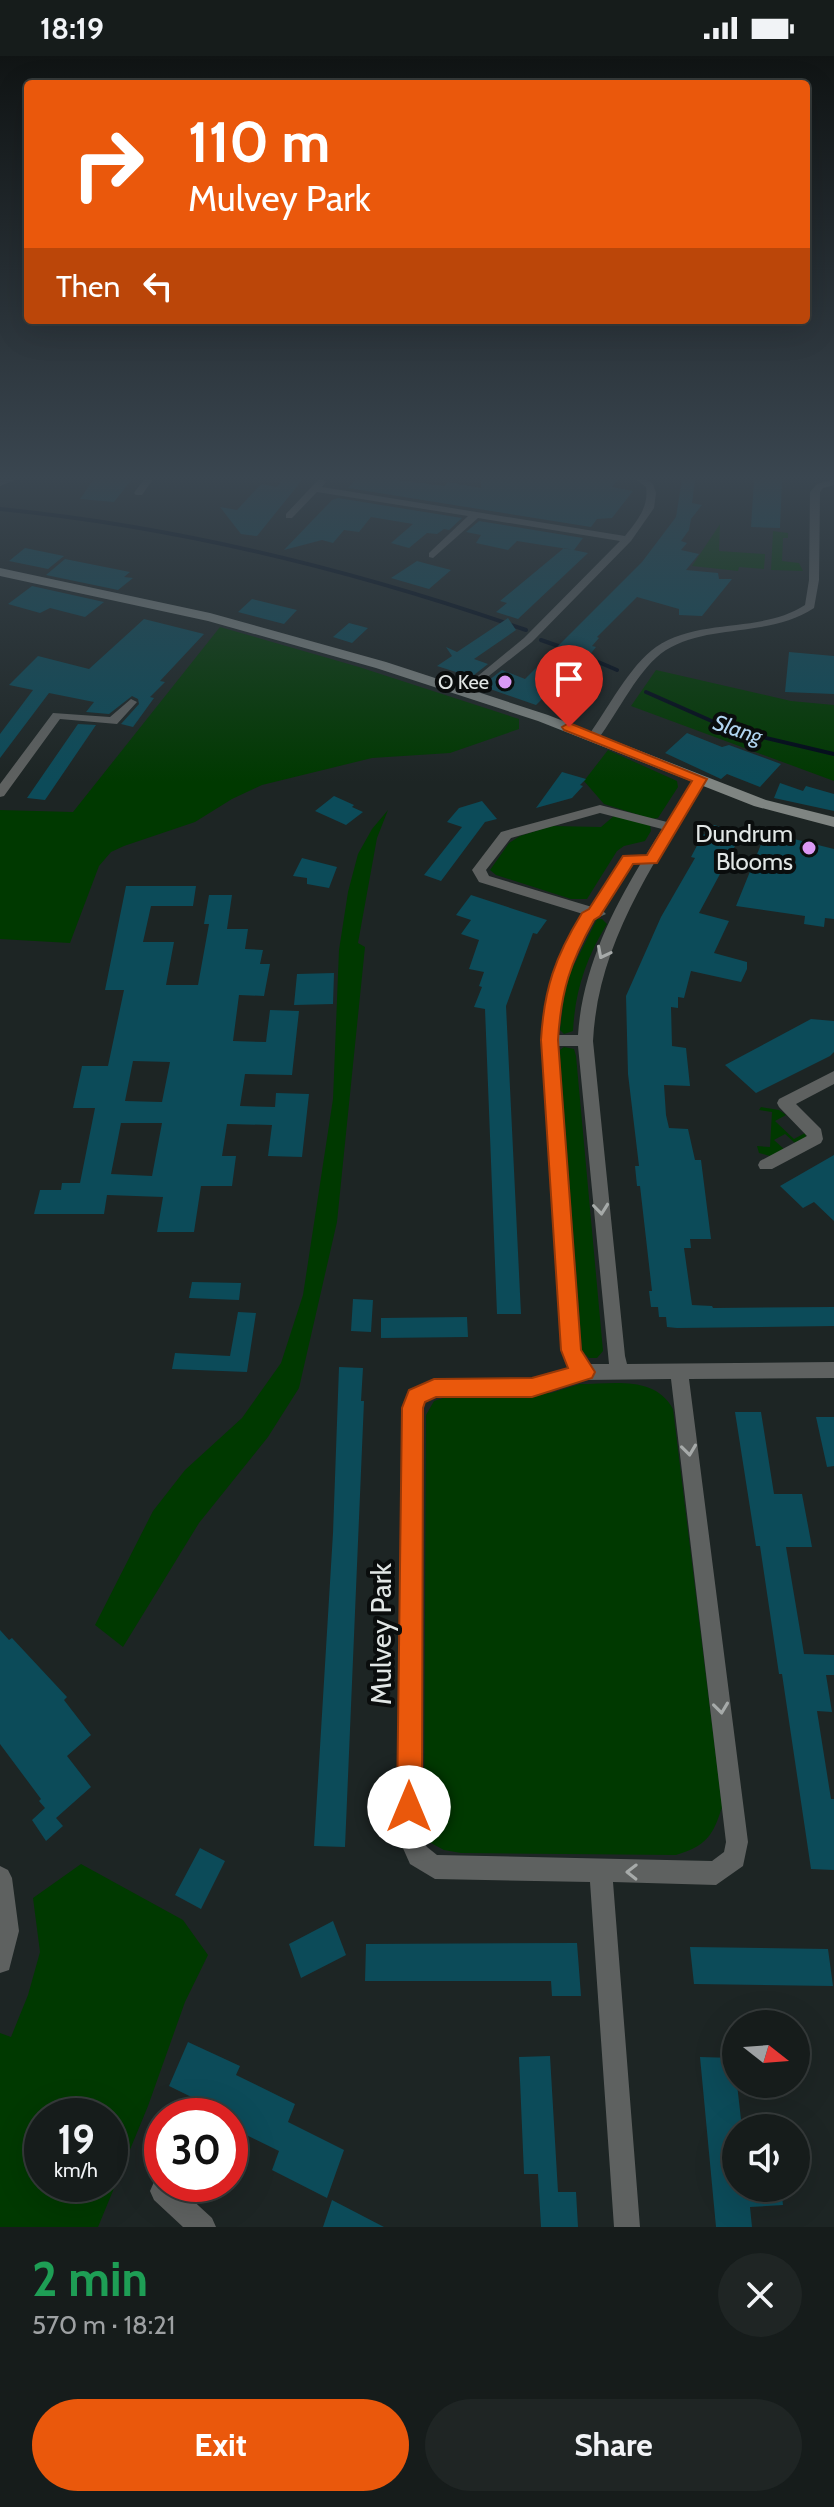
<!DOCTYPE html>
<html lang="en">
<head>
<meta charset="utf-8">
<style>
	body { margin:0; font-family:Cabin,sans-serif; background:#1f2524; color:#f1f3f6; height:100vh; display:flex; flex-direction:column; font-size:30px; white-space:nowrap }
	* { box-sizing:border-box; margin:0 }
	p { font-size:26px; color:#9ea1a3 }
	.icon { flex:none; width:44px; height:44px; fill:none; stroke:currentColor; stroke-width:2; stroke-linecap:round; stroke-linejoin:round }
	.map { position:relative; height:2171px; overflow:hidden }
	.sheet { display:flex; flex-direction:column; background:#161c1b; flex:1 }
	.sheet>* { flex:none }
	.hud { position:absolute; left:24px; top:24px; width:786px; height:244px; border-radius:8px; box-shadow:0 8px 32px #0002,0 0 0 2px #353a3a; background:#ea580c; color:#fff; overflow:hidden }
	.needle { width:52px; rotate:107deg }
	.tools { position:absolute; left:722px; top:1954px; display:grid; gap:16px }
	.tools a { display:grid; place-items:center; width:88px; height:88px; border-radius:50%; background:#161c1b; box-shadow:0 8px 32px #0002,0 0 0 2px #353a3a; font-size:40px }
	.speed { position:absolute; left:24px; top:2042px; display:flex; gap:16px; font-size:40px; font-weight:700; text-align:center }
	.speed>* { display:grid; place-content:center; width:104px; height:104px; border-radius:50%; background:#161c1b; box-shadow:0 8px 32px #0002,0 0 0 2px #353a3a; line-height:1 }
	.speed small { font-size:20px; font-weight:400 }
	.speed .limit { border:12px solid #d22; background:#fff; color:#111 }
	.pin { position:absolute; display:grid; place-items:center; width:68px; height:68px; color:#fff; margin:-82px -34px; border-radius:50% 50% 50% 0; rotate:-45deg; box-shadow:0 0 8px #0007 }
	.pin .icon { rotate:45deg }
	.me { position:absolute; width:88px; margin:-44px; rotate:0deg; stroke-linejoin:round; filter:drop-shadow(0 0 6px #0008) }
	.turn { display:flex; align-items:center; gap:28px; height:168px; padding:0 32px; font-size:36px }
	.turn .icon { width:104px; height:104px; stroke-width:2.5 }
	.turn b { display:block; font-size:56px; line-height:68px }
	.then { display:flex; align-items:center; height:76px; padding:0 32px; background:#0003; gap:16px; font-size:30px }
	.round { display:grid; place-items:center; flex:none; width:84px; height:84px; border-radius:42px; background:#1f2524 }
	.headline { display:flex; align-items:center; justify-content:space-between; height:136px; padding:0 32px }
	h1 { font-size:48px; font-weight:700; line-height:60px; color:#1e9e55 }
	.cta { display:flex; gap:16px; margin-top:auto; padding:16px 32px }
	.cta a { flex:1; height:92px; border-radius:48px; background:#ea580c; color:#fff; font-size:32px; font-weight:700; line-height:92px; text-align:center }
	.cta a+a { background:#1f2524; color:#f1f3f6 }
	.status { display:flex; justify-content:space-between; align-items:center; height:56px; padding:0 40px; background:#161c1b; direction:ltr }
	.status svg { height:22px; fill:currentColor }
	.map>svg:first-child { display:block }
	.green { fill:#003900; fill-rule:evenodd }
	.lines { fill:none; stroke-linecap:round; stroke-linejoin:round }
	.stream { stroke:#000a18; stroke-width:4 }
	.building { fill:#0c4b59; fill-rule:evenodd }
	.minor { fill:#5e6160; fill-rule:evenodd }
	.secondary { fill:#7f8582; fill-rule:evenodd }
	.oneway { stroke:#a6aaa9 }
	.route { fill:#ea580c; stroke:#983908; stroke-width:2 }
	.poi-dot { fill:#db99f5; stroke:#0a0d0d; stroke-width:3 }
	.labels { text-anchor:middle; stroke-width:8; stroke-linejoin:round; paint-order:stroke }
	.far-poi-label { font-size:20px; fill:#e1e6e5; stroke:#0a0d0d; text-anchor:end }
	.far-water-label { font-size:22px; font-style:italic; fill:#b1d5f1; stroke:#0a0d0d }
	.poi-label { font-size:24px; fill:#e1e6e5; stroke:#0a0d0d; text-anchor:end }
	.near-street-label { font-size:28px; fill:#e1e6e5; stroke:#0a0d0d }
</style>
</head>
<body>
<div class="status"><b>18:19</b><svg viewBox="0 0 49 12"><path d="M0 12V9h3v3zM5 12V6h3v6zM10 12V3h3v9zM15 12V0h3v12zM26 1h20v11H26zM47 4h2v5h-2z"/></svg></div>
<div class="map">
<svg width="834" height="2171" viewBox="0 0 834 2171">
	<rect width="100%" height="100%" fill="#1d2524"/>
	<path class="green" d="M 720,468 L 719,495 L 765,498 L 764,513 L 739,511 L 738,515 L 692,510 Z
		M 773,475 L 788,477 L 788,482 L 783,482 L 782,505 L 799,507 L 803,515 L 771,514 Z
		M 220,571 L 359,611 L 519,663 L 519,673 L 450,697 L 372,702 L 262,729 L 232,743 L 195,766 L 124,790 L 111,796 L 99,810 L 70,887 L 0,883 L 0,754 L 73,756 Z
		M 656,614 L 791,645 L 834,649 L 834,725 L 631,650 Z
		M 608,694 L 677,725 L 678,731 L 658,762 L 652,763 L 604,748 L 584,725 Z
		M 388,754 L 377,782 L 358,887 L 365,891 L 337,1166 L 299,1332 L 268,1381 L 199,1467 L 123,1591 L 95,1569 L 153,1455 L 185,1414 L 242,1362 L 281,1307 L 303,1239 L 333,1043 L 339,894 L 348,836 L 358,798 L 372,773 Z
		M 615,759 L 650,769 L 651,775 L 645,785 L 624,790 L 617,795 L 587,843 L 571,843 L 496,819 L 490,814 L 509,787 L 520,780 L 552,770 L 601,771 Z
		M 597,863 L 602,863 L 607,868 C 586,902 575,935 573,975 L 564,978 L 560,974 L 566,925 Z
		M 564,991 L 574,993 L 576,1000 L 603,1295 L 597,1302 L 589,1302 L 582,1295 L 560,1001 L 560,994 Z
		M 761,1051 L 779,1054 L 786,1059 L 775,1065 L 794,1083 L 805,1077 L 806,1081 L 795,1087 L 785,1078 L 774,1084 L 784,1093 L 770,1100 L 759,1097 L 757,1090 L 770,1091 L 772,1056 L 759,1054 Z
		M 580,1328 C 613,1328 655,1319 673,1353 L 722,1751 C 713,1780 706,1790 676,1799 L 461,1797 L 444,1794 L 431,1787 L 424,1764 L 426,1359 L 434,1345 L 464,1335 L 551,1337 Z
		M 81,1808 L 183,1864 L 208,1899 L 185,1946 L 148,2050 L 98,2171 L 0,2171 L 0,1977 L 11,1981 L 28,1939 L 40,1896 L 33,1842 ZM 42,2060 L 110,2060 L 110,2128 L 42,2128 Z"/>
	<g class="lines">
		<path class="stream" d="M 0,453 C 182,471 354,514 526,574
			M 541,584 L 564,592
			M 582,599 L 617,614
			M 646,636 L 732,674 L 834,698"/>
	</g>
	<path class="building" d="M 94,423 L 132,423 L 114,446 L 80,443 Z
		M 283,423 L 303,423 L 257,480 L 241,478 L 220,451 L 237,454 L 261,428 L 277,431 Z
		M 356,423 L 389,423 L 445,430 L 448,426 L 481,432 L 481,423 L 619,423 L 612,431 L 633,435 L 612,462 L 597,463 L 591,471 L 348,432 Z
		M 682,423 L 695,424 L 692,447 L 702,449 L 691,463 L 689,474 L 681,485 L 687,487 L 681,494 L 699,498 L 686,514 L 718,517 L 719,523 L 732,523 L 702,560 L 679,559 L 679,553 L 637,541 L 597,581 L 599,582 L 592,590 L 596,591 L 585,605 L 595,608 L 557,648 L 542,643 L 536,649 L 490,633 L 484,628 L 502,614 L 525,623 L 642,506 L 676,461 Z
		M 754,423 L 782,424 L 780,472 L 751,471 Z
		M 338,442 L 462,462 L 449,474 L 444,473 L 437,478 L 427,477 L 409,492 L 391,487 L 413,468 L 371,461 L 359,476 L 344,474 L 333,487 L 322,484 L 284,494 L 332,444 Z
		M 479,465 L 583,482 L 574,494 L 517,485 L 508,494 L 476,487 L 481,479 L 466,476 Z
		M 25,492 L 64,500 L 48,513 L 9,505 Z
		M 564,492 L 588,497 L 518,563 L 496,556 L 507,547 L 500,545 Z
		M 65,503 L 130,516 L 124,521 L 133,522 L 118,534 L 46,519 Z
		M 417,505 L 428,508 L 451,514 L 429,533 L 391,522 Z
		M 32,530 L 104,546 L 85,561 L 50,552 L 40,557 L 8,548 Z
		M 252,543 L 297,554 L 284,568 L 238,556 Z
		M 508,562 L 516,574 L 474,603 L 488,608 L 474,619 L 469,615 L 459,617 L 437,610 L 452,600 L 446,591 L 457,596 Z
		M 144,563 L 204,578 L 160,625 L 165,626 L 150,641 L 154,642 L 133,671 L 121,668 L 139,648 L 138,643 L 132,640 L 109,658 L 86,656 L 94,646 L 49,637 L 0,702 L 0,678 L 33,634 L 9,629 L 38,600 L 89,613 Z
		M 349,567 L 368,572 L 352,587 L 333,581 Z
		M 789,596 L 834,600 L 834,638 L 785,636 Z
		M 78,668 L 96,669 L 45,744 L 27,742 Z
		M 687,677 L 722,691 L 729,689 L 781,708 L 760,731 L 727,718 L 721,723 L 665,697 Z
		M 562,716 L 586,723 L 580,729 L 583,730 L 572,742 L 536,752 Z
		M 780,727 L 803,735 L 806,730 L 834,738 L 834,755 L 774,742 Z
		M 334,740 L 354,749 L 352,751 L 363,756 L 346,769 L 315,755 Z
		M 482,745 L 497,763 L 485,766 L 441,825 L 424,819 L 462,771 L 447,766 L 459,752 Z
		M 714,769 L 742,777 L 699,857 L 729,865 L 714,897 L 747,906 L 747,913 L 741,926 L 691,915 L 684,942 L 678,941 L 678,952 L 671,951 L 672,990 L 686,992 L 690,1030 L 664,1029 L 666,1059 L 669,1072 L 688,1073 L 695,1104 L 701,1104 L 711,1183 L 690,1183 L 691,1192 L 684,1192 L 692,1249 L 712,1250 L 713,1252 L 834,1251 L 834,1270 L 677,1272 L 667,1271 L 666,1261 L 659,1261 L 658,1251 L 651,1251 L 649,1235 L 652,1235 L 640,1130 L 637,1130 L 635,1110 L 639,1110 L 628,1018 L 626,940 L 661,861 L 695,802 L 691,801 L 703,778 L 708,779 Z
		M 766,776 L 834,793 L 834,863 L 825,862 L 824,871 L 804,868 L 805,860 L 736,850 Z
		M 302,802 L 337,811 L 329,832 L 307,828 L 307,822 L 293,820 Z
		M 126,830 L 196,830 L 193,850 L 151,850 L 143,886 L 174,886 L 166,929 L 198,929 L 209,868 L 204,868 L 209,839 L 232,839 L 227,873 L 248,873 L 245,893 L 263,894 L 260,908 L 270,908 L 264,940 L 239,939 L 233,985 L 266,986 L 270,954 L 299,955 L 292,1019 L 245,1018 L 240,1050 L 275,1051 L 276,1037 L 309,1038 L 302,1101 L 268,1100 L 272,1069 L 227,1068 L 222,1100 L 236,1100 L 232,1130 L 201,1130 L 194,1176 L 157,1176 L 163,1141 L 107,1139 L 104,1158 L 34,1158 L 40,1134 L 61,1134 L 62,1127 L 80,1127 L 95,1052 L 73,1052 L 82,1010 L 108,1010 L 124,934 L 105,934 ZM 133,1005 L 170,1006 L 162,1046 L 125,1045 ZM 121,1067 L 162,1067 L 152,1120 L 111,1118 Z
		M 471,839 L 547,864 L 537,878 L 533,877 L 506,950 L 521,1258 L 497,1258 L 485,953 L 474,951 L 482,931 L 479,930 L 484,916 L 469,913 L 479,884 L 461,878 L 471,864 L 456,859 Z
		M 334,917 L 333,948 L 294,949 L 297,918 Z
		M 811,963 L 834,965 L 834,996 L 830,1000 L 756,1037 L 725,1009 Z
		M 834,1099 L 834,1165 L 814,1146 L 803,1152 L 780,1130 Z
		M 192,1226 L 241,1227 L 239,1244 L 189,1242 Z
		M 353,1243 L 373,1244 L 371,1276 L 351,1275 Z
		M 238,1256 L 256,1257 L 247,1316 L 172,1313 L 175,1297 L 230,1300 Z
		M 467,1261 L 468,1281 L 381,1282 L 381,1262 Z
		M 339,1311 L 363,1312 L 361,1345 L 364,1345 L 345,1791 L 314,1790 L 333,1477 Z
		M 735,1356 L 761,1356 L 774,1438 L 802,1438 L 812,1491 L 786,1491 L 804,1598 L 834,1599 L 834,1619 L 826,1619 L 832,1656 L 817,1655 L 831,1743 L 834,1743 L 834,1814 L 811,1813 L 782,1618 L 779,1618 L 760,1490 L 756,1490 Z
		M 816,1361 L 834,1361 L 834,1410 L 827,1411 Z
		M 0,1574 L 9,1584 L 12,1582 L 67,1641 L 64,1644 L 91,1679 L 67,1700 L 91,1731 L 56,1762 L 63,1770 L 46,1785 L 32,1764 L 45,1752 L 39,1745 L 41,1743 L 0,1688 Z
		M 200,1792 L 225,1805 L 201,1853 L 175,1839 Z
		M 333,1865 L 346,1899 L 301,1922 L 289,1888 Z
		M 577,1887 L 581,1940 L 552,1940 L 551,1925 L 365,1925 L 366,1888 Z
		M 690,1891 L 828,1893 L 833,1930 L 694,1928 Z
		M 188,1986 L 240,2010 L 236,2019 L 295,2048 L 288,2066 L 344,2094 L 327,2142 L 272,2114 L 279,2095 L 230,2071 L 230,2060 L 169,2030 Z
		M 550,2000 L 558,2136 L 576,2136 L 578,2171 L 541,2171 L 538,2118 L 524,2118 L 519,2001 Z
		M 700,2001 L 734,2002 L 742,2072 L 736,2072 L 736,2132 L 781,2132 L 783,2149 L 750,2151 L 752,2171 L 716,2171 Z
		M 332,2144 L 384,2171 L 323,2171 Z"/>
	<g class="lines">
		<path class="minor" d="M 144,423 L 153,423 L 142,439 L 136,439 L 134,437 Z
			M 322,423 L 326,426 L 322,431 L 625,480 C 637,465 649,451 646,431 L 635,423 L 646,423 L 653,428 L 656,437 L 654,452 L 631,485 L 532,586 L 466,638 L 460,635 L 462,633 L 524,582 L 620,485 L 478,462 L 433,502 L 429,501 L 429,497 L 468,460 L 317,436 L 292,462 L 286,462 L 286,458 L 318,424 Z
			M 834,423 L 834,429 L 823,432 L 820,436 L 819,524 L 814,552 C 768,582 710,567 666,594 C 639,611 618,657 598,683 L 590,683 L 588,680 C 607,654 630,609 656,591 C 700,561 760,578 805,549 L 809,524 L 810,436 L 817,428 Z
			M 0,424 L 14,423 L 15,424 L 0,430 Z
			M 131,643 L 137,646 L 117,668 L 60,663 L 4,740 L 0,741 L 0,728 L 53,657 L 110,661 Z
			M 700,719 L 706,723 C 656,804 598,885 593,985 L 625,1300 L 627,1308 L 834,1306 L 834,1322 L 689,1323 L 748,1786 L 743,1810 L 716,1829 L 613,1826 L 640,2171 L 614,2171 L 590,1826 L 435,1823 L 410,1808 L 398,1781 L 404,1352 L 410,1334 L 434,1324 L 532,1323 L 569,1312 L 562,1294 L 543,967 C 547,926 561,892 583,858 L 479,826 L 472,814 L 501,776 L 600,749 L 667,766 L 696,720 ZM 600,757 L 662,773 L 646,799 L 623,800 L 592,851 L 489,820 L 486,814 L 511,782 ZM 632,807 L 641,807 C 609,860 582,917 578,979 L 557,979 L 562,935 L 572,904 L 593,864 L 606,858 L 603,855 ZM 558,990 L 578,990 L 609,1308 L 588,1308 L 580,1294 ZM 671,1323 L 726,1786 L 724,1796 L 712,1805 L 437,1799 L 427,1791 L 420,1781 L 422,1352 L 425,1345 L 436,1340 L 532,1339 L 584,1324 Z
			M 834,1015 L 834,1028 L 796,1048 L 821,1073 L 823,1083 L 821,1087 L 772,1113 L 760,1113 L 758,1109 L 760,1105 L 807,1080 L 779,1051 L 777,1047 L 779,1043 Z
			M 0,1810 L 8,1814 L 12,1822 L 19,1875 L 9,1914 L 0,1917 Z
			M 162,2122 L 162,2128 L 175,2128 L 212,2162 L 216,2171 L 183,2171 L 154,2144 L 150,2135 L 154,2126 Z"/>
		<path class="secondary" d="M 0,512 L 210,557 L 386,606 L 548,659 L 766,744 L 834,761 L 834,771 L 754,750 L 538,665 L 376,612 L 208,565 L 0,520 Z"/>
	</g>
	<defs><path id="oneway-chevron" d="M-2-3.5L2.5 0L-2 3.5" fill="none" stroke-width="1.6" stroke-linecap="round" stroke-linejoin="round" transform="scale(2)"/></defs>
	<g class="oneway">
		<use href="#oneway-chevron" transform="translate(603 897) rotate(117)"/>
		<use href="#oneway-chevron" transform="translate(601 1153) rotate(84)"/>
		<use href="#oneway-chevron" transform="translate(689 1394) rotate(83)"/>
		<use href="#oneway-chevron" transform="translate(721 1652) rotate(83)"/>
		<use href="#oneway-chevron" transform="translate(632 1816) rotate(-179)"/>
	</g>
	<linearGradient id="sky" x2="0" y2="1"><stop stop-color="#101414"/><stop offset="0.58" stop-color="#3a4650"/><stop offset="1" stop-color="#3a4650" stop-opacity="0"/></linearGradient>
	<rect width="834" height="727" fill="url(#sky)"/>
	<path class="route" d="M 569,667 L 707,723 L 657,807 L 633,808 L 600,860 L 594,864 C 570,907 561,935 558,984 L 581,1294 L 595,1316 L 592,1322 L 532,1341 L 436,1341 L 425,1346 L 423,1352 L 422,1751 L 418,1760 L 409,1763 L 400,1760 L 397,1751 L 402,1352 L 409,1334 L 434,1323 L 532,1322 L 568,1312 L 561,1294 L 541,984 C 544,933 555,901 582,857 L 589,853 L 623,800 L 647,799 L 692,725 L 564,674 L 562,671 Z"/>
	<g class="poi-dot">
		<circle cx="505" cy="626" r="8"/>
		<circle cx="809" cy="792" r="8"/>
	</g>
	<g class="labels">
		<g class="far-poi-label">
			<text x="489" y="633">O Kee</text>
		</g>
		<g class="far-water-label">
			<text transform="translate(738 673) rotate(18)" y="8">Slang</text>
		</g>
		<g class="poi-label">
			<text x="793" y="786">Dundrum<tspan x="793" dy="28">Blooms</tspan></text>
		</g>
		<g class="near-street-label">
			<text transform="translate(381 1578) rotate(-90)" y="10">Mulvey Park</text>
		</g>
	</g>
</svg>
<div class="tools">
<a><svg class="needle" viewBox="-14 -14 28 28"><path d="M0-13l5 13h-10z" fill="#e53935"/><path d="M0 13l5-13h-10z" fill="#9ea1a3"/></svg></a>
<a><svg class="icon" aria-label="sound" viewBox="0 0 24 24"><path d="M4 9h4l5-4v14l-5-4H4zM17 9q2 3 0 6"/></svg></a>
</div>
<div class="speed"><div>19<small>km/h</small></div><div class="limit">30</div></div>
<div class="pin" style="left:569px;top:671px;background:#d93025"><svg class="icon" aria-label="arrive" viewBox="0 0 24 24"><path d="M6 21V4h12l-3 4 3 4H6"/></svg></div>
<svg class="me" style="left:409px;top:1751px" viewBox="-20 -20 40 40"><circle r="19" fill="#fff"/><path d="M0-13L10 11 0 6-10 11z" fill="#ea580c"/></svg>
<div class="hud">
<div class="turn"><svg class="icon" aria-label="right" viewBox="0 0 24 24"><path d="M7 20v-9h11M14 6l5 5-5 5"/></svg><div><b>110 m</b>Mulvey Park</div></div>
<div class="then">Then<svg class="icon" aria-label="left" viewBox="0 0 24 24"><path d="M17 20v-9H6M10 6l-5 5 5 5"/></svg></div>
</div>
</div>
<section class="sheet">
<div class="headline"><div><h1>2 min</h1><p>570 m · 18:21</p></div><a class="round"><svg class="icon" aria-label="close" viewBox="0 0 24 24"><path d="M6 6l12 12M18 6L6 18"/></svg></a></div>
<div class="cta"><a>Exit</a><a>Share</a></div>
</section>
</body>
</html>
